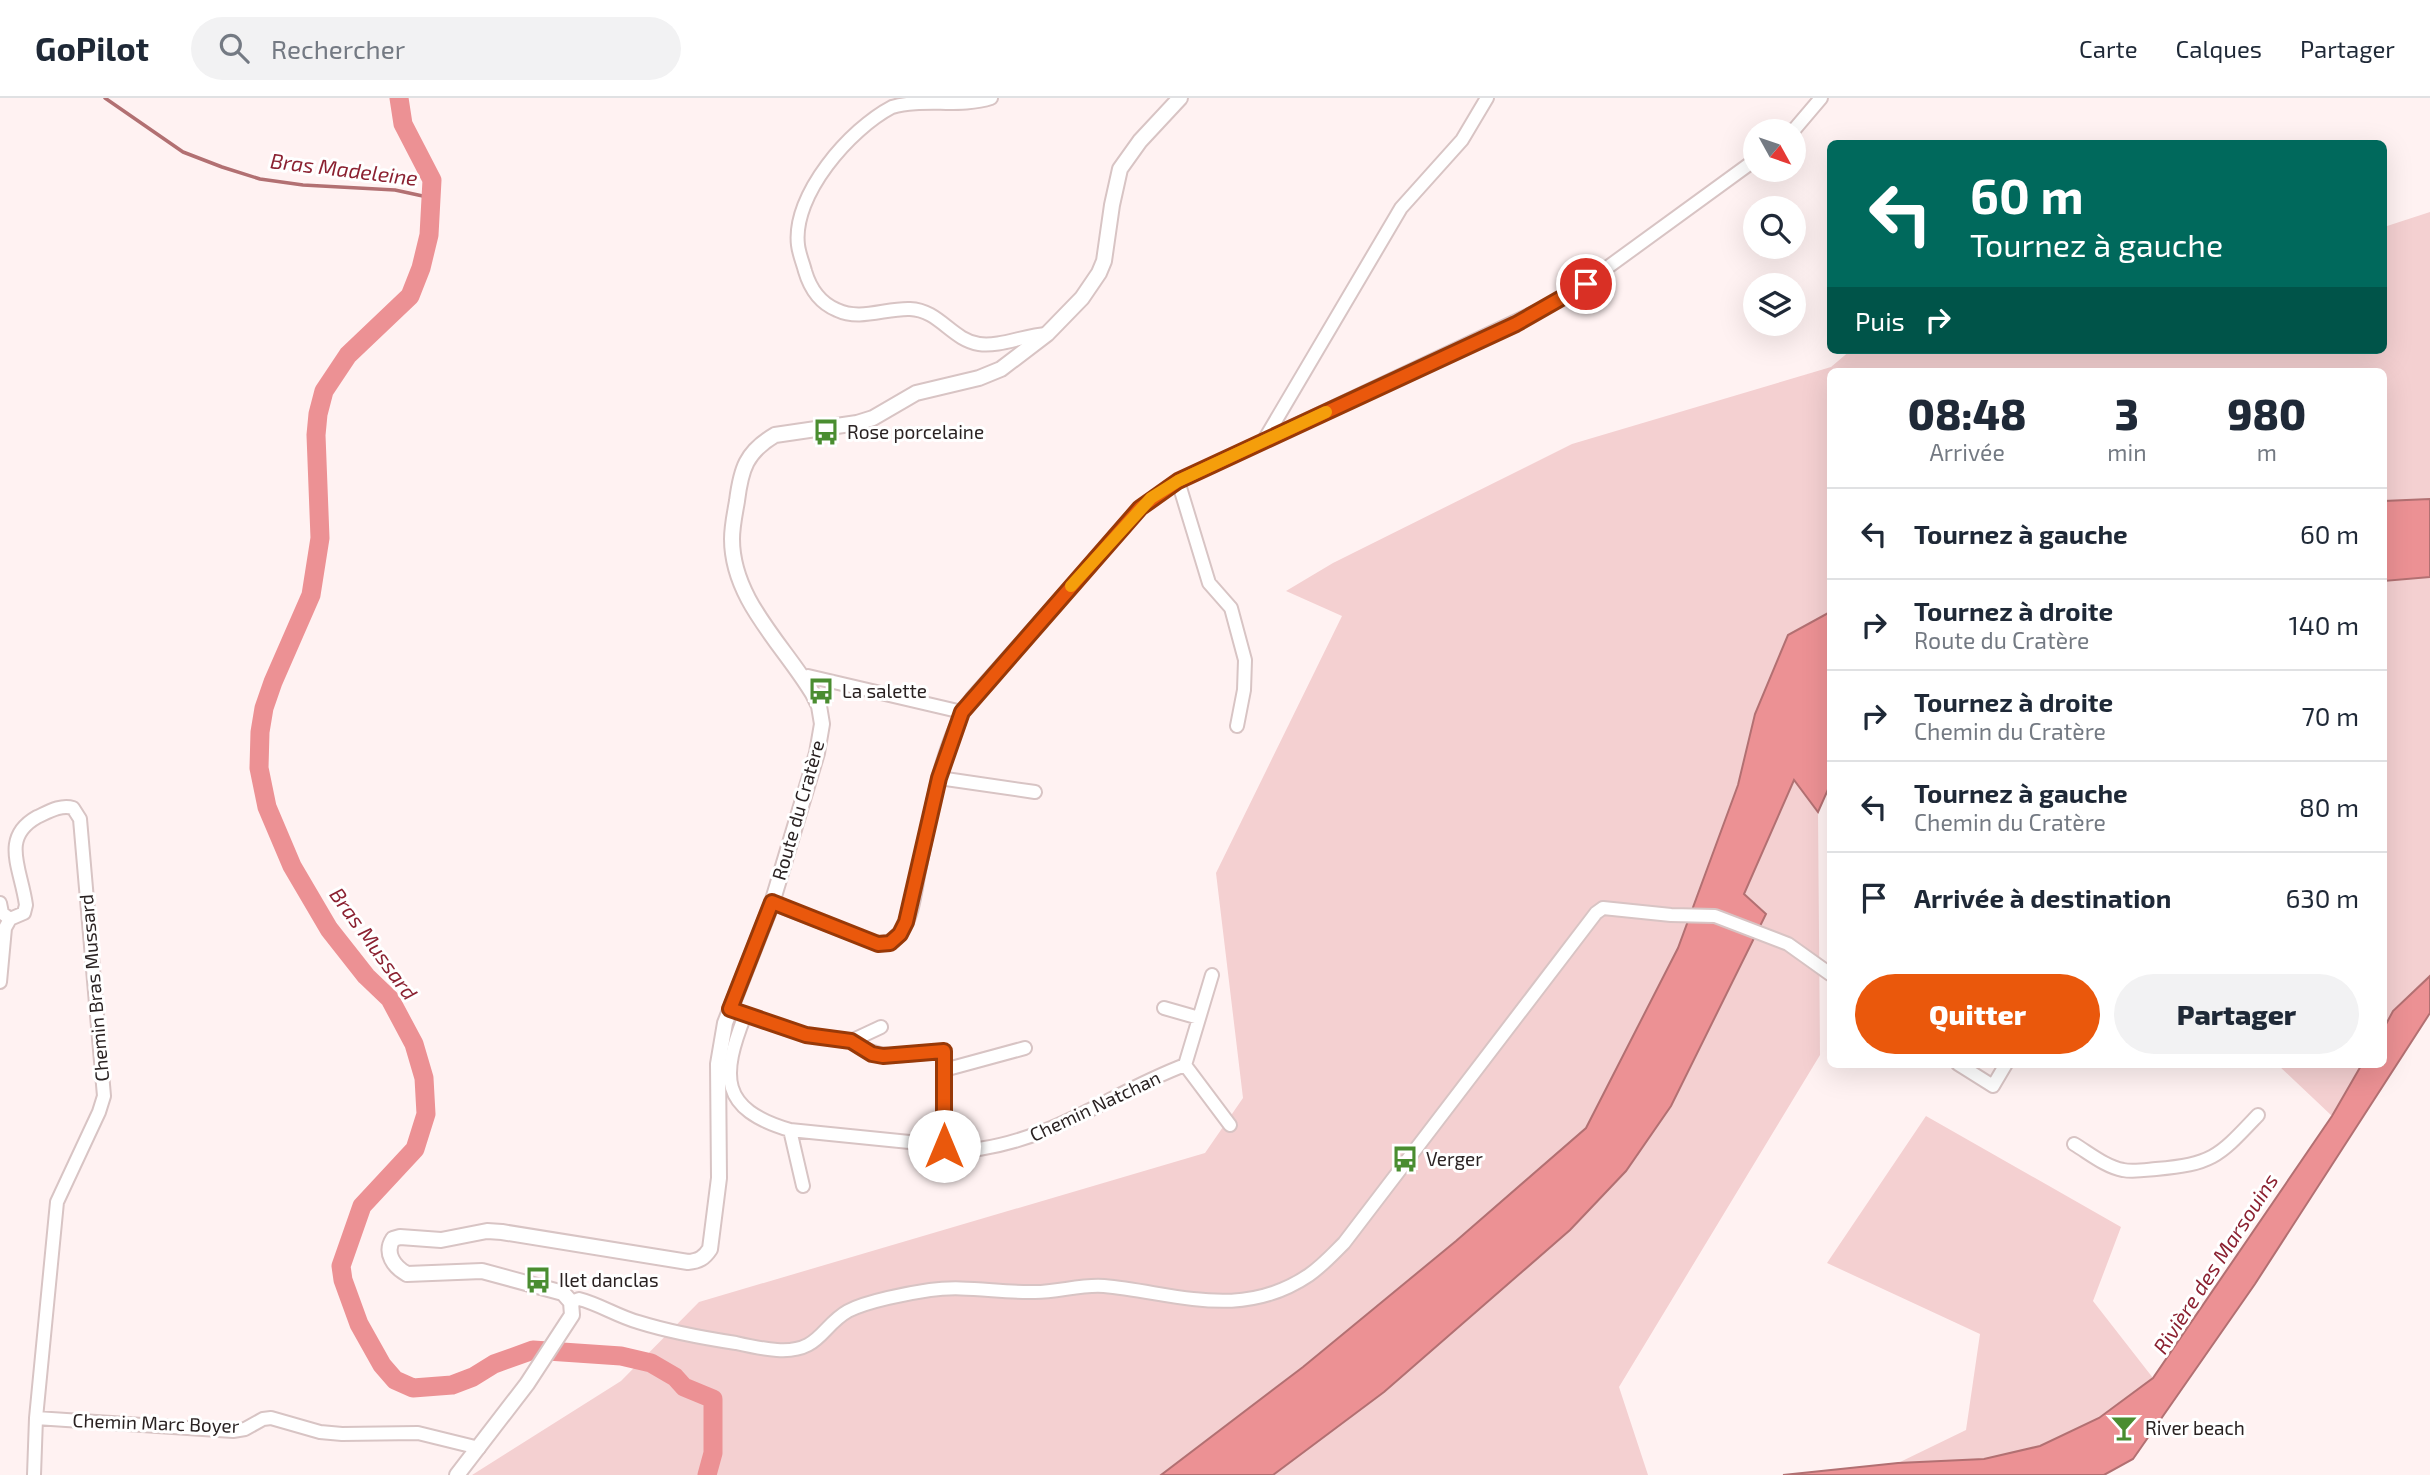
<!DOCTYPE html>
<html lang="fr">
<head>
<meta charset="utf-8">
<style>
	body { margin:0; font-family:"Exo 2",sans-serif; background:#f2f2f3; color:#1f2937; height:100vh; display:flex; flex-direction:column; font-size:26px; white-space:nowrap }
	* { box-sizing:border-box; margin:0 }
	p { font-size:23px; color:#747a83 }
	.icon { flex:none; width:38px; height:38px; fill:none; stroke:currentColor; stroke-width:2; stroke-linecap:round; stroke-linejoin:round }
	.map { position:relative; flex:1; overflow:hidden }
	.side { position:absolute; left:1827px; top:270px; width:560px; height:700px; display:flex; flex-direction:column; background:#fff; border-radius:10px; box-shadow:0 7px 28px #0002 }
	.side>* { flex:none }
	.hud { position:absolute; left:1827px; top:42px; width:560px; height:214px; border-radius:10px; box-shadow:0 7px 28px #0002; background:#00695c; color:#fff; overflow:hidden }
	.needle { width:46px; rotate:130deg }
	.fabs { position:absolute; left:1743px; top:21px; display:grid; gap:14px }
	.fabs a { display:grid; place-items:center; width:63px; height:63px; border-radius:50%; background:#fff; box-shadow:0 7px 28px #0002; font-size:35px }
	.pin { position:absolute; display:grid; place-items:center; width:60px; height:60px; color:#fff; margin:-30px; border:4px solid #fff; border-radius:50%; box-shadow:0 2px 7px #0007 }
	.me { position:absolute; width:77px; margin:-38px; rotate:0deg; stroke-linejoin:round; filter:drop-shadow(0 0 5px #0008) }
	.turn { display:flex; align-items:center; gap:24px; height:147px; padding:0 28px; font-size:32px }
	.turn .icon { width:91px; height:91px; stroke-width:2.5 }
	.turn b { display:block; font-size:49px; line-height:60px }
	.then { display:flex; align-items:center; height:66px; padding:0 28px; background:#0003; gap:14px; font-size:26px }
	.eta { display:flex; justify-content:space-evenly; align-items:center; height:119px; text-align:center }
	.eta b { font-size:42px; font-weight:800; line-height:49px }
	.cta { display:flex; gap:14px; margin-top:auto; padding:14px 28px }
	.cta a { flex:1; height:80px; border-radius:42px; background:#ea580c; color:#fff; font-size:28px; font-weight:800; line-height:80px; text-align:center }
	.cta a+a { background:#f2f2f3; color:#1f2937 }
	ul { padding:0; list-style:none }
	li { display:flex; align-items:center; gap:21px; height:91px; padding:0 28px; border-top:2px solid #e0e1e3 }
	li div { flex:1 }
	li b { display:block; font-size:26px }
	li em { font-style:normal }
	header { display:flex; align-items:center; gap:42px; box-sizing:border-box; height:98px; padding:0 35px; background:#fff; border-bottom:2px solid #e0e1e3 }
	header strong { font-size:33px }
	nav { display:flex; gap:38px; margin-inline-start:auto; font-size:24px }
	.search { width:490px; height:63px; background:#f2f2f3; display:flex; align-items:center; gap:18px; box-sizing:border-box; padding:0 24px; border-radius:38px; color:#747a83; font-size:26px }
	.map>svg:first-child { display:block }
	.green { fill:#f4d0d1 }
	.water { fill:#ec9194; stroke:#b27072; stroke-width:2 }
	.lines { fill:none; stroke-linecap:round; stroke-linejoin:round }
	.stream { stroke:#b27072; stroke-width:3.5 }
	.river { stroke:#ec9194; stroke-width:19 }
	.minor-casing { stroke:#d8c4c4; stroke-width:16 }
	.tertiary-casing { stroke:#d8c4c4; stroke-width:18 }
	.minor { stroke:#fff; stroke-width:12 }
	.tertiary { stroke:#fff; stroke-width:14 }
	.route-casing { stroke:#983908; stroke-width:18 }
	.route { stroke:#ea580c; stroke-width:12 }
	.slow { stroke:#f59e0b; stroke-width:12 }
	.labels { text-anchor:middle; stroke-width:6; stroke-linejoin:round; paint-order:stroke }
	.poi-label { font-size:19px; fill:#2a2222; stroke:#fff; text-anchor:start }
	.street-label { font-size:19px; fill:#2a2222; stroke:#fff }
	.water-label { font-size:21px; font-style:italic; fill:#8b2131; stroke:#fff }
</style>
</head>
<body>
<header>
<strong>GoPilot</strong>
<div class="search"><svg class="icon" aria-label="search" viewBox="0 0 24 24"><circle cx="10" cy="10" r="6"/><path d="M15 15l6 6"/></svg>Rechercher</div>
<nav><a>Carte</a><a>Calques</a><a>Partager</a></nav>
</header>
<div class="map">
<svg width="2430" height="1377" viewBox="0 0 2430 1377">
	<rect width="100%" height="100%" fill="#fff2f2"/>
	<path class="green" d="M 2430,114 L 2430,401 L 2384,403 L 2384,273 L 1830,273 L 1830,514 L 1788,537 L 1755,616 L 1738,687 L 1678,850 L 1586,1030 L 1456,1143 L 1303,1269 L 1161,1377 L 472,1377 L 621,1283 L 699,1204 L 1205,1055 L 1243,1000 L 1216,775 L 1342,518 L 1286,493 L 1333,465 L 1572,346 L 1831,269 L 1851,252 L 2384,252 L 2384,129 Z
		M 2430,479 L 2430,878 L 2393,913 L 2384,930 L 2384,483 Z
		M 1795,681 L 1818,714 L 1820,957 L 1619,1289 L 1648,1377 L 1273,1377 L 1384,1294 L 1570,1132 L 1626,1073 L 1671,1008 L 1744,796 Z
		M 2277,966 L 2362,966 L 2332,1018 Z
		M 1926,1018 L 2121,1129 L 2093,1203 L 2153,1280 L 2099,1320 L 2040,1348 L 1984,1361 L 1898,1365 L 1966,1332 L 1980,1236 L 1827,1165 Z"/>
	<path class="water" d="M 2430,401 L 2430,479 L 2384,483 L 2384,403 Z
		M 1830,514 L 1830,687 L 1818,714 L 1794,682 L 1744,796 L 1766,816 L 1671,1008 L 1626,1073 L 1570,1132 L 1384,1294 L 1273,1377 L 1161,1377 L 1303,1269 L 1456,1143 L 1586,1030 L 1678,850 L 1738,687 L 1755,616 L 1788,537 Z
		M 2430,878 L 2430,915 L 2255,1186 L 2133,1361 L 2104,1377 L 1783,1377 L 1898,1365 L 1984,1361 L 2040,1348 L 2099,1320 L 2153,1280 L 2332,1018 L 2362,966 L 2384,966 L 2384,930 L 2393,913 Z"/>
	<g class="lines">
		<path class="stream" d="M 105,0 L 183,54 L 222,69 L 260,81 L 303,87 L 395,92 L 432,100"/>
		<path class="river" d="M 399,0 L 403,26 L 432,82 L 429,137 L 421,170 L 410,198 L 348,257 L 324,293 L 318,316 L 316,337 L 320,440 L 311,497 L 273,584 L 264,610 L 260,634 L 259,670 L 267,709 L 292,768 L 329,831 L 366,878 L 390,901 L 414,946 L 424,980 L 426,1016 L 415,1051 L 362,1108 L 341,1168 L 343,1182 L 359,1226 L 382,1267 L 395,1282 L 413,1290 L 452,1287 L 473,1279 L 494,1266 L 533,1252 L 621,1258 L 651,1265 L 675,1279 L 684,1289 L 713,1301 L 713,1355 L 707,1377"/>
		<g class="minor-casing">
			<path id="minor" d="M 991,0 C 961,10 922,0 892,9 C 850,31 792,97 798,147 C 799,156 803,165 805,173 C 810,190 820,205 837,212 C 860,223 886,210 910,211 C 939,212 952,242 979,246 C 1000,249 1025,237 1047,236
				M 1793,33 L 1821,0
				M 1263,344 L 1401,110 L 1462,42 L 1487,0
				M 1178,383 L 1209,485 L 1231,510 L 1245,562 L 1244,592 L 1237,628
				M 804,580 L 808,578 L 962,614
				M 939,680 L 1035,694
				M 0,805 L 2,815 L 10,821
				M 772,805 L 878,846 C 887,845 895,843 901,835 C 913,818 915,793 919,773 C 931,718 939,647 972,600 L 1140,410 L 1178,383 L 1550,207 L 1586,185 L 1755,62
				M 0,884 L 5,830 L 10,821 L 24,815 L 26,807 C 21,770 0,740 37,719 C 48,714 61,706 73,710 L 80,721 L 104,998 L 99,1014 L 57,1104 L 36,1320 L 34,1377
				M 1164,910 L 1199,920
				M 739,914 L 806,937 L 851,943 L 881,929
				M 745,917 C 721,978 719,1011 790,1032 L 979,1051 C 1058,1039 1113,994 1185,967 L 1230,1027
				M 851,943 C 882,965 908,956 944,953 L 945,1048
				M 1958,966 L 1993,988 L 2006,966
				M 1185,967 L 1212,877
				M 944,972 L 1025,950
				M 790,1032 L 803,1088
				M 2074,1046 C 2089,1055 2106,1069 2123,1072 C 2133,1074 2145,1072 2156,1071 C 2214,1066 2219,1058 2258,1017
				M 571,1204 L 579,1201 C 599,1206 617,1218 638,1224 C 670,1234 703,1240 736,1245 C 749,1248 764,1251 777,1252 C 820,1255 821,1228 848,1213 C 867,1203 909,1195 930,1192 C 965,1187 1000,1195 1035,1194 C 1058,1194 1082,1186 1104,1188 C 1177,1195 1241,1223 1309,1177 C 1322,1168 1333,1156 1344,1145 L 1596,815 L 1603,810 L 1671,817 L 1715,818 L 1788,846 L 1830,876
				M 36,1320 L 233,1333 L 245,1331 L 263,1321 L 271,1320 L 320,1334 L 342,1336 L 418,1335 L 479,1350"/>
		</g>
		<g class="tertiary-casing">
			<path id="tertiary" d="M 457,1377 L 527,1286 L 572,1217 L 571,1204 L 563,1195 L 482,1173 L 407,1176 C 394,1169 384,1155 393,1141 L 400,1139 L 441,1142 L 487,1133 L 502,1134 L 688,1164 C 699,1163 704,1160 710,1151 L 719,1080 L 718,966 L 725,925 L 772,805 L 817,655 L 822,626 L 819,608 L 813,596 C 784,547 732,502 732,441 C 732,428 735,415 737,403 C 741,371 746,354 775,337 L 857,325 L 873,320 L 916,295 L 979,280 L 1001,271 L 1047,236 L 1082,200 L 1099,175 L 1104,163 L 1112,107 L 1120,71 L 1140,43 L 1180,0"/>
		</g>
		<use href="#minor" class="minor"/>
		<use href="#tertiary" class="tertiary"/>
	</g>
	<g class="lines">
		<g class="route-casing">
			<path id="route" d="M 944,1048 L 944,953 L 883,958 L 872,956 L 851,943 L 806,937 L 730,911 L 772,804 L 878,846 L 890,845 L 900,836 L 906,824 L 939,680 L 962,614 L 1140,410 L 1178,383 L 1516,226 L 1586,186"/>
		</g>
		<use href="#route" class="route"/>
		<path class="slow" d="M 1071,488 L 1151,400 L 1178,383 L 1326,314"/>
	</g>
	<defs>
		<g id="bus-bare" transform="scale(2.1)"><path d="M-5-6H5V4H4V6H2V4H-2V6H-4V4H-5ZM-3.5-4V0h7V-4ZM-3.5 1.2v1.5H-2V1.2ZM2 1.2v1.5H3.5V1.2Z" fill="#4a8d30" stroke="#fff" stroke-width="2.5" paint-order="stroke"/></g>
		<g id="bar-bare" transform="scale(2.1)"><path d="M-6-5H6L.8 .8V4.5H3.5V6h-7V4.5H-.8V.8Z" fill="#4a8d30" stroke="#fff" stroke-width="2.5" paint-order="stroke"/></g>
	</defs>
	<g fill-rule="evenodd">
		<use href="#bus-bare" x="826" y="334"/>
		<use href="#bus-bare" x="821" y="593"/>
		<use href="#bus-bare" x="1405" y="1061"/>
		<use href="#bus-bare" x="538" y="1182"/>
		<use href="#bar-bare" x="2124" y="1330"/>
	</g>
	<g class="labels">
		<g class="poi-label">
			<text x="847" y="341">Rose porcelaine</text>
			<text x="842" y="600">La salette</text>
			<text x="1426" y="1068">Verger</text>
			<text x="559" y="1189">Ilet danclas</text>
			<text x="2145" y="1337">River beach</text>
		</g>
		<g class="street-label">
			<text transform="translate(798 712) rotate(-74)" y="7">Route du Cratère</text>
			<text transform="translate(94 890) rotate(-95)" y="7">Chemin Bras Mussard</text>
			<text transform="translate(1095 1008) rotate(-25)" y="7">Chemin Natchan</text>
			<text transform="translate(156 1325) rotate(2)" y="7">Chemin Marc Boyer</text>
		</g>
		<g class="water-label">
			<text transform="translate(344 72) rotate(7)" y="7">Bras Madeleine</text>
			<text transform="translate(373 846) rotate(54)" y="7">Bras Mussard</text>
			<text transform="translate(2216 1166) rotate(-57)" y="7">Rivière des Marsouins</text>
		</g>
	</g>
</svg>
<div class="fabs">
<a><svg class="needle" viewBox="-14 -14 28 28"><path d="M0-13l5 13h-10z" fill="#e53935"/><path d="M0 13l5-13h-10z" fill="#747a83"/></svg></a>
<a><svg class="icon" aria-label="search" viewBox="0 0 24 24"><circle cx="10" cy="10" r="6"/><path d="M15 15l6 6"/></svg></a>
<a><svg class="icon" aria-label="layers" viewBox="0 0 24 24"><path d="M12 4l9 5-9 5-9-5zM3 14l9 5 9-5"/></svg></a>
</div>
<div class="pin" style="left:1586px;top:186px;background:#d93025"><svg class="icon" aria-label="arrive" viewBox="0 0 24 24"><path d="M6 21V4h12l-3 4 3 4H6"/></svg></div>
<svg class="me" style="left:944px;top:1048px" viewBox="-20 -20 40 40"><circle r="19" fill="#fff"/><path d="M0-13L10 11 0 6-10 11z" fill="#ea580c"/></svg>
<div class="hud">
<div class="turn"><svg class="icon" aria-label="left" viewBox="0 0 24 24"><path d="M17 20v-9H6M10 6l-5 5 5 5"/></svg><div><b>60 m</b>Tournez à gauche</div></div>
<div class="then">Puis<svg class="icon" aria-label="right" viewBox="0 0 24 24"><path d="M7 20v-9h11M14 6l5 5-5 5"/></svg></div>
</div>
<section class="side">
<div class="eta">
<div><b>08:48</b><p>Arrivée</p></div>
<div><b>3</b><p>min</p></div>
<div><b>980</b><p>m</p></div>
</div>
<ul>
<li><svg class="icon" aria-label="left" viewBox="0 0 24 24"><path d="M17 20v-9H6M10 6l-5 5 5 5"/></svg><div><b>Tournez à gauche</b></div><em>60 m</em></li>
<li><svg class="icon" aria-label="right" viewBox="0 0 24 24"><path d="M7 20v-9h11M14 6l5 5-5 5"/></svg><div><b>Tournez à droite</b><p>Route du Cratère</p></div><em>140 m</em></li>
<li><svg class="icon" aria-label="right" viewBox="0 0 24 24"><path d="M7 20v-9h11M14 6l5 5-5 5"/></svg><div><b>Tournez à droite</b><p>Chemin du Cratère</p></div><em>70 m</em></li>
<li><svg class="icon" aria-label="left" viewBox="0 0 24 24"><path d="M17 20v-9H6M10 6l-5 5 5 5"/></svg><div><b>Tournez à gauche</b><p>Chemin du Cratère</p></div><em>80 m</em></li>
<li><svg class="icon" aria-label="arrive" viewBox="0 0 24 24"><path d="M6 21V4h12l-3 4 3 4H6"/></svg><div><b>Arrivée à destination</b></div><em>630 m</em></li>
</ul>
<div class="cta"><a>Quitter</a><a>Partager</a></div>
</section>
</div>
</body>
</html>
